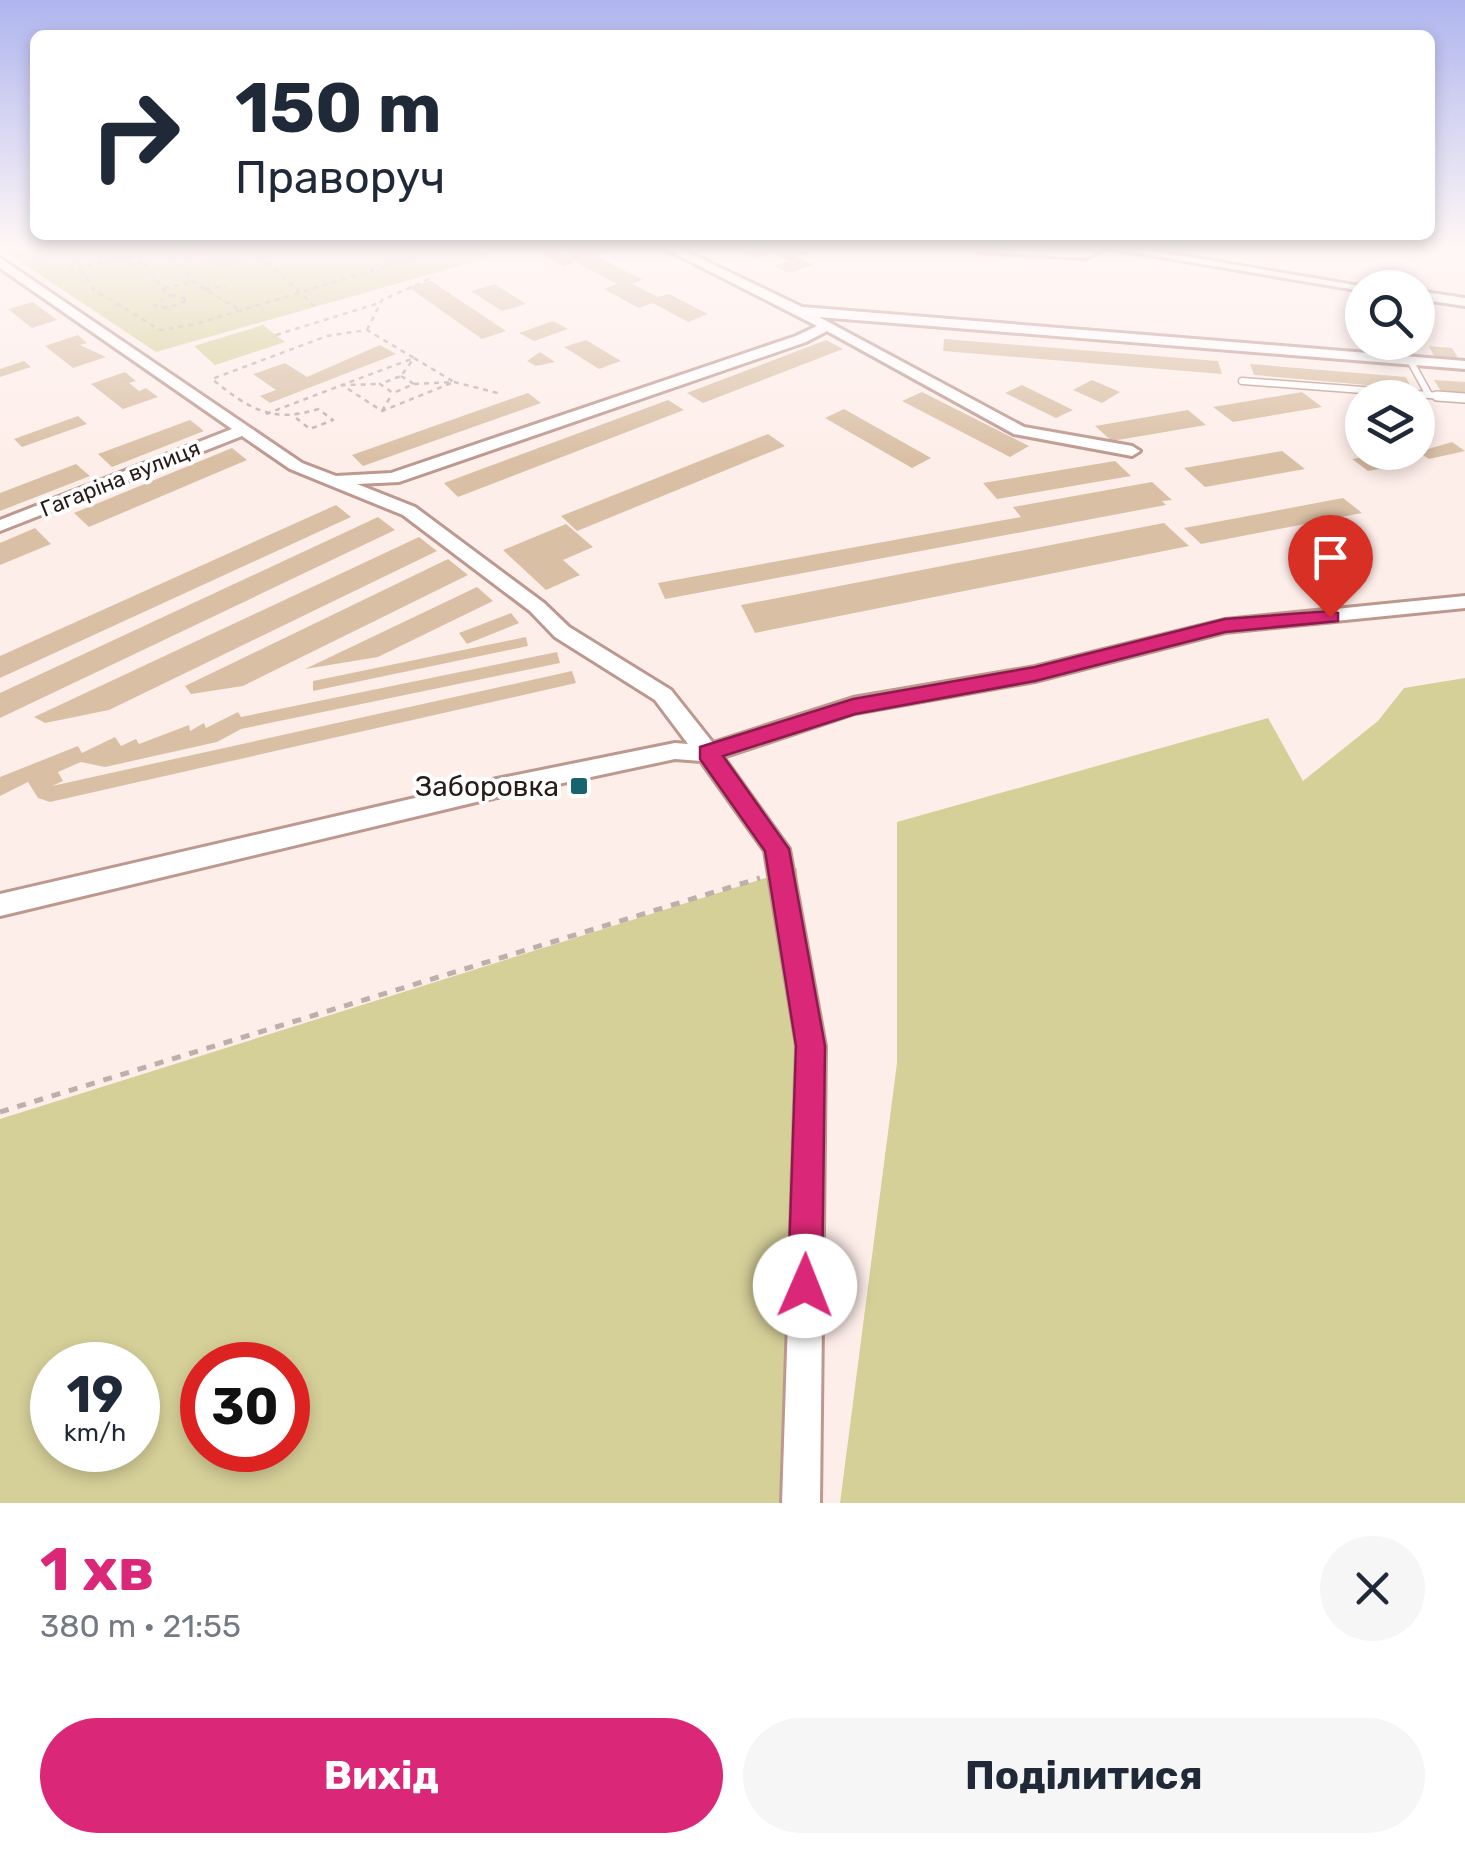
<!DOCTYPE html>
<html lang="uk">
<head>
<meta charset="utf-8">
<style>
	body { margin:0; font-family:Rubik,sans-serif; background:#f6f6f7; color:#1f2937; height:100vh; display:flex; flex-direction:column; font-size:38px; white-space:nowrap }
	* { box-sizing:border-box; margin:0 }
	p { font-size:32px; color:#747a83 }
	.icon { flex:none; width:55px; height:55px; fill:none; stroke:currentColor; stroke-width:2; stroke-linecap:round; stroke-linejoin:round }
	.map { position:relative; height:1503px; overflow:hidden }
	.drawer { display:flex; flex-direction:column; background:#fff; flex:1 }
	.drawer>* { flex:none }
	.top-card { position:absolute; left:30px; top:30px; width:1405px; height:210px; border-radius:15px; box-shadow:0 5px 15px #0003; background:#fff; color:#1f2937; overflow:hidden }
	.fabs { position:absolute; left:1345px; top:270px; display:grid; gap:20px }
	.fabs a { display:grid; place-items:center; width:90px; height:90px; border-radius:50%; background:#fff; box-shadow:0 5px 15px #0003; font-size:50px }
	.speed { position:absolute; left:30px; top:1342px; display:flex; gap:20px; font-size:50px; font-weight:700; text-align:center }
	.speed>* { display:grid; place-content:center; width:130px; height:130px; border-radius:50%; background:#fff; box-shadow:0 5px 15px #0003; line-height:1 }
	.speed small { font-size:25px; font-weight:400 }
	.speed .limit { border:15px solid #d22; background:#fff; color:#111 }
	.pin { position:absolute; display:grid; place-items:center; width:85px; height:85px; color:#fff; margin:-102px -42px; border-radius:50% 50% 50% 0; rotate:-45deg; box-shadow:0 0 10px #0007 }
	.pin .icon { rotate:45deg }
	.me { position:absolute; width:110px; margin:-55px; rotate:1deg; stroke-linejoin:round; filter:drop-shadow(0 0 8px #0008) }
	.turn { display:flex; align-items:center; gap:35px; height:210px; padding:0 40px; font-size:45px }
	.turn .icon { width:130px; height:130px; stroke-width:2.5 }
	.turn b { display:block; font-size:70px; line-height:85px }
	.round { display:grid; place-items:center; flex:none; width:105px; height:105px; border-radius:52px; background:#f6f6f7 }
	.overview { display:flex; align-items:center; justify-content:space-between; height:170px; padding:0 40px }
	h1 { font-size:60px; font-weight:700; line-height:75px; color:#db2777 }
	.button { display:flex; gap:20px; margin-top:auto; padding:20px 40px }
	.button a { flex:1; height:115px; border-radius:60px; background:#db2777; color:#fff; font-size:40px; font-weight:700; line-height:115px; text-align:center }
	.button a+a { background:#f6f6f7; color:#1f2937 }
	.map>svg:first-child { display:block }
	.green { fill:#d5cf98; fill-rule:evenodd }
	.building { fill:#d9c0a5 }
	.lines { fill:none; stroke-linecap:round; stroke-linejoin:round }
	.lane-far1-casing { stroke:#bd988f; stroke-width:9 }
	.lane-casing { stroke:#bd988f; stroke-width:12 }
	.street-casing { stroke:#bd988f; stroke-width:6 }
	.path-far1 { stroke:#beafab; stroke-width:2.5; stroke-dasharray:5 5; stroke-linecap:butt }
	.path { stroke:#beafab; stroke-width:5; stroke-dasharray:9 9; stroke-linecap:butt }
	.lane-far1 { stroke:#fff; stroke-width:6 }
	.lane { stroke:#fff; stroke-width:9 }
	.street { fill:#fff; fill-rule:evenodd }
	.route { fill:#db2777; stroke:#8e194d; stroke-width:2.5 }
	.poi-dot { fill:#17656c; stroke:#fff; stroke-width:4 }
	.labels { text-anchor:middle; stroke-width:8; stroke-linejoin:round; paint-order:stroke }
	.far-street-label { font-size:22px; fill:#291c18; stroke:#fff }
	.poi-label { font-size:28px; fill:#291c18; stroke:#fff; text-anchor:end }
</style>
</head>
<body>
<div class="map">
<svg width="1465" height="1503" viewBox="0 0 1465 1503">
	<rect width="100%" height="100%" fill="#feeeea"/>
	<path class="green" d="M 0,248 L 175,248 L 184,259 L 234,248 L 476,248 L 487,258 L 156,352 Z
		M 263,325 L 285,342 L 215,365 L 194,346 Z
		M 1465,678 L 1465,1503 L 840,1503 L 897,1063 L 897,822 L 1268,718 L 1303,781 L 1378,721 L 1404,688 Z
		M 797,868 L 805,1214 L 788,1503 L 0,1503 L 0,1119 ZM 52,1365 L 138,1365 L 138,1450 L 52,1450 ZM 202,1365 L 288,1365 L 288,1450 L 202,1450 Z"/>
	<path class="building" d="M 44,248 L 83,248 L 50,257 L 41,254 Z
		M 175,248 L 226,248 L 226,250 L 184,259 Z
		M 587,248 L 618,248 L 596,256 L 643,280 L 632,284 L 658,297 L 669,294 L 708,314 L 688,322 L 653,303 L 639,308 L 604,289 L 617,284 L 576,262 L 564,266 L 542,253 L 555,250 L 565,255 Z
		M 752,248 L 804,248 L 813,252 L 797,257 L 813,265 L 789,273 L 774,266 L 789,261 L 771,253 L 756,258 L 742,251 Z
		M 232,254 L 243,261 L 225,269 L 203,265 L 212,257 Z
		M 431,281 L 506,331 L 482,339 L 408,287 Z
		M 495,284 L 526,304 L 502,311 L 471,291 Z
		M 33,302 L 57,320 L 32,328 L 8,309 Z
		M 553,321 L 568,329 L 534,341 L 519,333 Z
		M 78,335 L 87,343 L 80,345 L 106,357 L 73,368 L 45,346 Z
		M 944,339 L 1218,361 L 1222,374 L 943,351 Z
		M 586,340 L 621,361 L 599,369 L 564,347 Z
		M 826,340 L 843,349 L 703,403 L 687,393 Z
		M 380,345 L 396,354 L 270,403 L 260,396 L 276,390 L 253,374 L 285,363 L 307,377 Z
		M 1429,346 L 1452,348 L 1458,358 L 1434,356 Z
		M 540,352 L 555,362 L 536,366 L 527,361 Z
		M 24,361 L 31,367 L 0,377 L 0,369 Z
		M 1250,364 L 1406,377 L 1412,389 L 1254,375 Z
		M 125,372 L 136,381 L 129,383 L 139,391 L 146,388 L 158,397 L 123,409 L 91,384 Z
		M 1092,380 L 1120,392 L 1102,403 L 1073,390 Z
		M 1434,380 L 1465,382 L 1465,395 L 1442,393 Z
		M 1022,385 L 1073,410 L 1056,418 L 1005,393 Z
		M 922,392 L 1029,446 L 1010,457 L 902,401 Z
		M 1302,392 L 1322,407 L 1233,422 L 1213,407 Z
		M 528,393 L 541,403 L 363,466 L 352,455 Z
		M 668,400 L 684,410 L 458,497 L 444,483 Z
		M 844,409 L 931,458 L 912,468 L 825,418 Z
		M 1188,410 L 1206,425 L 1112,441 L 1095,426 Z
		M 78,416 L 87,424 L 22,447 L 14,439 Z
		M 190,420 L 204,431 L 112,467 L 98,454 Z
		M 768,434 L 785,446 L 577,531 L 561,516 Z
		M 1452,442 L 1465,451 L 1429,459 L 1418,452 Z
		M 232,448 L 247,460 L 89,527 L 74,513 Z
		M 1282,451 L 1305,469 L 1205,487 L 1184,468 Z
		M 1378,455 L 1395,466 L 1368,471 L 1352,459 Z
		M 1115,461 L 1131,476 L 997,499 L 983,483 Z
		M 76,464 L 90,476 L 0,511 L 0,493 Z
		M 1152,482 L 1172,500 L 1162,501 L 1166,505 L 665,599 L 658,583 L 1021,517 L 1013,507 Z
		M 1343,498 L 1362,513 L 1201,544 L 1184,528 Z
		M 336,505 L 351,517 L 0,678 L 0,656 Z
		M 378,517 L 395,530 L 0,718 L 0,693 Z
		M 1164,523 L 1189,546 L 755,633 L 741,605 Z
		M 566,524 L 593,547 L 563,560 L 580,575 L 546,590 L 503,550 Z
		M 35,528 L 51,544 L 0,565 L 0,543 Z
		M 419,537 L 437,551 L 109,710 L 45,723 L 34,717 Z
		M 448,559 L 468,575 L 243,686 L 191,694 L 185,686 Z
		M 477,587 L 493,601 L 378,657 L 305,669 Z
		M 511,613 L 519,623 L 467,644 L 459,633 Z
		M 526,637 L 528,646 L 313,691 L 313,681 Z
		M 557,652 L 560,663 L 241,729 L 217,742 L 105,767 L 81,762 L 58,772 L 63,781 L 52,786 L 572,671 L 576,683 L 50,802 L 38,798 L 28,782 L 0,796 L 0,777 L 78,746 L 82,753 L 115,737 L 121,746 L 136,739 L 139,744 L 189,725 L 190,731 L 204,723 L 206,728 L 238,712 L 241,717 Z"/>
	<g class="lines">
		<g class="lane-far1-casing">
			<path id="lane-far1" d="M 1242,381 L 1429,395 L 1411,362
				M 1429,395 L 1465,398"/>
		</g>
		<g class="lane-casing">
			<path id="lane" d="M 1437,396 L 1465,398"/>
		</g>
		<g class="street-casing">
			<path id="street" d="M 664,248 L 679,248 L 802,307 L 1465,361 L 1465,369 L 819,317 L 1024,427 L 1132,446 L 1140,451 L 1132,456 L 1014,434 L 827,331 L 806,342 L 399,482 L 357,484 L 415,507 L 544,603 L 569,627 L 671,690 L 713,743 L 853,698 L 1035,667 L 1225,620 L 1465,596 L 1465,608 L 1225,632 L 1035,681 L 855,713 L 723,757 L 789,849 L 825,1046 L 820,1503 L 782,1503 L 797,1046 L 765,851 L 701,761 L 675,759 L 497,797 L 0,916 L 0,894 L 497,779 L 675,743 L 688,744 L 655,700 L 555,637 L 530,611 L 403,515 L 290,469 L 242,436 L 0,531 L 0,520 L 232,429 L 0,268 L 0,258 L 302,463 L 336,476 L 391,473 L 796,336 L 817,326 Z
				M 974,248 L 1105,248 L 1086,258 L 980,252 Z
				M 1107,248 L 1136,248 L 1372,288 L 1362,288 L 1362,291 Z
				M 1418,291 L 1465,298 L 1465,306 L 1418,299 Z"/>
		</g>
		<path class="path-far1" d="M 91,248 L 76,260 L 93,289 L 160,330 L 196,324 L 446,248
			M 133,248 L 168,296
			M 168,248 L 193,282 L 238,309
			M 253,248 L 314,306
			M 106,252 L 117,254 L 98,257 Z
			M 116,253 L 134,249
			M 385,264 L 397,248
			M 127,265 L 143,262
			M 68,270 L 138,255
			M 164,288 L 193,282
			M 205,289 L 226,286
			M 171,295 L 188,300 L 169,308 L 154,305 Z
			M 367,330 L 382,300 L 434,277
			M 276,335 L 379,303
			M 414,358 L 454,382 L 382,411 L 342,385 Z
			M 401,376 L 414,384 L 393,393 L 380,384 Z
			M 414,384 L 454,382 L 498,393
			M 382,411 L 392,394
			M 266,414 L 342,385 L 380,384
			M 296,418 L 310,429 L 333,420 L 318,409 C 272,424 248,408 212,379 L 327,336 L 367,330 L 414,358 L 401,376"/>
		<path class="path" d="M 0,1112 L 760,878"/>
		<use href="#lane-far1" class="lane-far1"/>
		<use href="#lane" class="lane"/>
		<use href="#street" class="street"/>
	</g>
	<linearGradient id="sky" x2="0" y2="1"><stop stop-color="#afb5ee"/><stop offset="0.54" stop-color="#fff7f6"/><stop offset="1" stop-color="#fff7f6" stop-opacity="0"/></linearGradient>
	<rect width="1465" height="458" fill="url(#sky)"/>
	<path class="route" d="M 1330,611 L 1338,613 L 1338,621 L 1225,632 L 1035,681 L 855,714 L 723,756 L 789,849 L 825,1046 L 822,1286 L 817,1299 L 805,1304 L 793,1299 L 788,1286 L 796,1046 L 765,851 L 700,759 L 700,747 L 853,699 L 1035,667 L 1225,619 Z"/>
	<rect class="poi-dot" x="569" y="776" width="20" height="20" rx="5"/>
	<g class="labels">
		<g class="far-street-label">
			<text transform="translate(120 478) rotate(-22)" y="8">Гагаріна вулиця</text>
		</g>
		<g class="poi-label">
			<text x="559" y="796">Заборовка</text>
		</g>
	</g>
</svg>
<div class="fabs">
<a><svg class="icon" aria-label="search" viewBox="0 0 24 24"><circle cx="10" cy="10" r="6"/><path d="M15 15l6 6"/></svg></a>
<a><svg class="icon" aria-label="layers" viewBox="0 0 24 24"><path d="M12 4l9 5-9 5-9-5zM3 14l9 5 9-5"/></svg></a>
</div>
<div class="speed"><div>19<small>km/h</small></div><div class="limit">30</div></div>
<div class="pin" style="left:1330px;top:617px;background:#d93025"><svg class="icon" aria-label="arrive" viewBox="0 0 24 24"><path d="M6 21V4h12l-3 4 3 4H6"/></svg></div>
<svg class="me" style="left:805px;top:1286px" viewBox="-20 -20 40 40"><circle r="19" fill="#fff"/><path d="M0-13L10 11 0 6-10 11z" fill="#db2777"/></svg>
<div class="top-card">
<div class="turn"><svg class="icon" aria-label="right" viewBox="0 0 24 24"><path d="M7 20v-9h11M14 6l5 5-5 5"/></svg><div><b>150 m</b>Праворуч</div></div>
</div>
</div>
<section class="drawer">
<div class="overview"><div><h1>1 хв</h1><p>380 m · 21:55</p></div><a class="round"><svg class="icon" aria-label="close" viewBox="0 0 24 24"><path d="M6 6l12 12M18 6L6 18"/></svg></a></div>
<div class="button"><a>Вихід</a><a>Поділитися</a></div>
</section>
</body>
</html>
